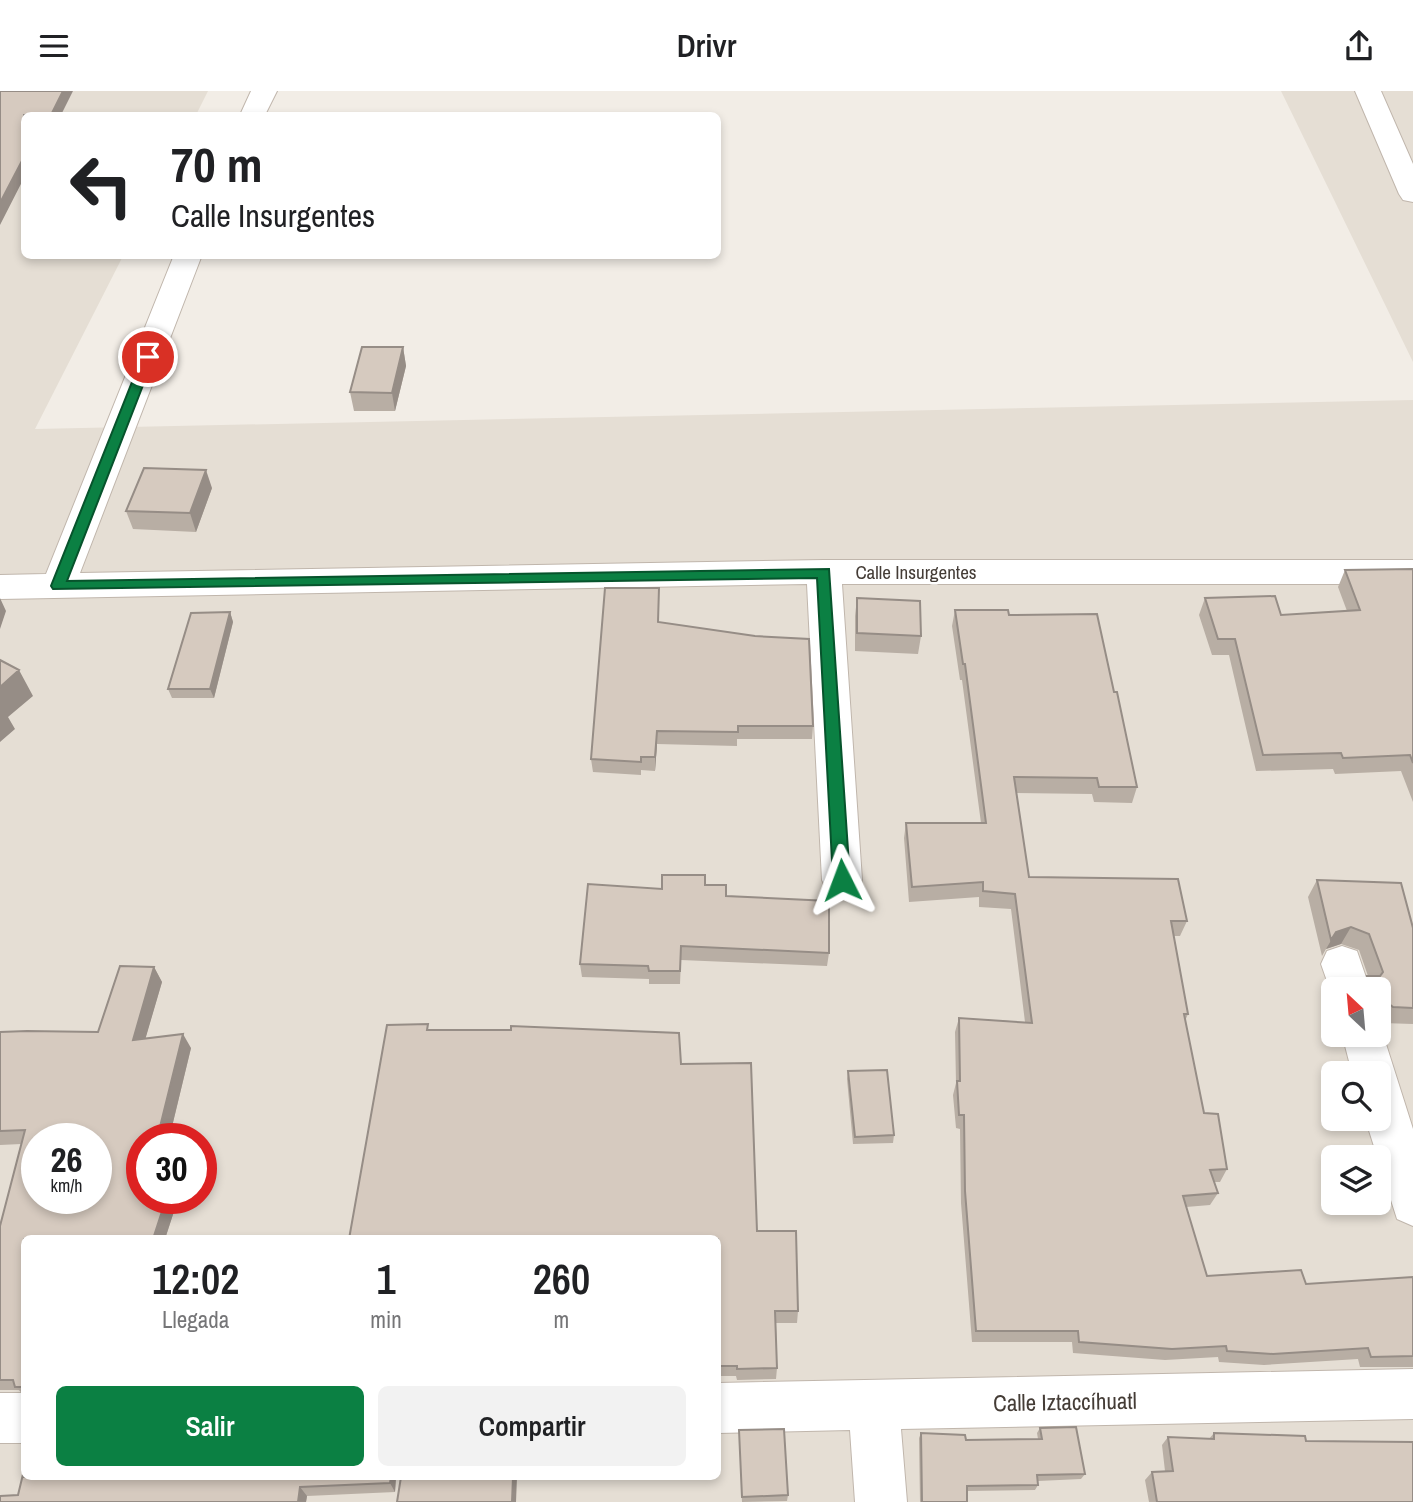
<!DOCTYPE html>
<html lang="es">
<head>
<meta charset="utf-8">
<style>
	body { margin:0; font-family:"Archivo Narrow",sans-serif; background:#f2f2f2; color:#202124; height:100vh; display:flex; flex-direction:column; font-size:26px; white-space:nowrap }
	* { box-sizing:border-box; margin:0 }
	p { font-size:23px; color:#757577 }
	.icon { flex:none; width:38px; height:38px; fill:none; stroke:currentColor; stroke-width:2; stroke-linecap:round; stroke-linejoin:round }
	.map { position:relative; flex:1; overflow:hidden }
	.details { position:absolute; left:21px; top:1144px; width:700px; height:245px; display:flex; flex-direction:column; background:#fff; border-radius:10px; box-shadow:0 4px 10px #0003 }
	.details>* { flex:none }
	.top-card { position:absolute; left:21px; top:21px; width:700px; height:147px; border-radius:10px; box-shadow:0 4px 10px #0003; background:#fff; color:#202124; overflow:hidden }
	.needle { width:46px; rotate:334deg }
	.buttons { position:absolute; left:1321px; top:886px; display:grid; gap:14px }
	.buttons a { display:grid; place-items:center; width:70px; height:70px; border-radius:10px; background:#fff; box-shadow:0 4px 10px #0003; font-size:35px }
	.speed { position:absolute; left:21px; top:1032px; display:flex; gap:14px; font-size:35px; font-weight:700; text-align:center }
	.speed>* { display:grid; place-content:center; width:91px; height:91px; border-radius:50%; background:#fff; box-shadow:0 4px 10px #0003; line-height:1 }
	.speed small { font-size:18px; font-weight:400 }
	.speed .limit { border:10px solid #d22; background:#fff; color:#111 }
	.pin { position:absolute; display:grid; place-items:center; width:60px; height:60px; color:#fff; margin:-30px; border:4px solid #fff; border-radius:50%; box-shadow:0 2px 7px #0007 }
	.me { position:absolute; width:77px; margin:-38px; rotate:357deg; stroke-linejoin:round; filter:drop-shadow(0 0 5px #0008) }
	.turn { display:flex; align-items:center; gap:24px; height:147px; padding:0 35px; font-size:32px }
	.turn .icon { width:91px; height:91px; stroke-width:2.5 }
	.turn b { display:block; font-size:49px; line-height:60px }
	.eta { display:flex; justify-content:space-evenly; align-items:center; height:119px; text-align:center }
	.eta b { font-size:42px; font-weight:600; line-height:49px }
	.action { display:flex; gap:14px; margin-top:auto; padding:14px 35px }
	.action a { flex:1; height:80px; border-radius:10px; background:#0b8043; color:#fff; font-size:28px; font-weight:600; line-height:80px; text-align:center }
	.action a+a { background:#f2f2f2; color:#202124 }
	header { display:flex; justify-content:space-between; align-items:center; height:91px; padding:0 35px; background:#fff; font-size:32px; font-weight:600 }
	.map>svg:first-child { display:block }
	.residential { fill:#e5ded4; fill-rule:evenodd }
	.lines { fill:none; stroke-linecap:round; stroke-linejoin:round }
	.street-casing { stroke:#c0b6ac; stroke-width:2 }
	.street { fill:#fff; fill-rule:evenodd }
	.wall { fill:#b8aea4 }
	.shaded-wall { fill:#968d86 }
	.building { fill:#d6cabf; stroke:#968d86; stroke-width:2; fill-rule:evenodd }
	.route { fill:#0b8043; stroke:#07532c; stroke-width:2 }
	.labels { text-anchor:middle; stroke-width:5; stroke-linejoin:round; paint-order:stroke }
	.street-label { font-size:19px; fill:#443c36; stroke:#fff }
	.near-street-label { font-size:23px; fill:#443c36; stroke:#fff }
</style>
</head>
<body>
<header><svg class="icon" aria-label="menu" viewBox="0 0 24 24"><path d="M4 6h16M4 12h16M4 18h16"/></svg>Drivr<svg class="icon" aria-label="share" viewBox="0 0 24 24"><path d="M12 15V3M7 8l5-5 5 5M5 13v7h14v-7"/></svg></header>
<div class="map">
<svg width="1413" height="1411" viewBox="0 0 1413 1411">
	<rect width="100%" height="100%" fill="#f2ede6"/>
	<path class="residential" d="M 0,0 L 208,0 L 196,24 L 24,24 L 24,164 L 123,165 L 35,338 L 1413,309 L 1413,1411 L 0,1411 ZM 1334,898 L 1379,898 L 1379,943 L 1334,943 ZM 1334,982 L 1379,982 L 1379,1027 L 1334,1027 ZM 37,1048 L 96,1048 L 96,1108 L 37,1108 ZM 142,1048 L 201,1048 L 201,1108 L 142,1108 ZM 1334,1066 L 1379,1066 L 1379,1111 L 1334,1111 ZM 24,1148 L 718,1148 L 718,1386 L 24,1386 Z
		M 1281,0 L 1413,0 L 1413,271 Z"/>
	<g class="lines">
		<g class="street-casing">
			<path id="street" d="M 251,0 L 277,0 L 265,24 L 240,24 Z
				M 1355,0 L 1381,0 L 1413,73 L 1413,111 L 1403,109 L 1399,103 Z
				M 174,164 L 202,164 L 80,482 L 824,469 L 1413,469 L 1413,493 L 842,493 L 862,789 L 856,801 L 842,805 L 828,801 L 822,789 L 807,493 L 0,508 L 0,484 L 46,483 Z
				M 1342,855 L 1357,860 L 1370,898 L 1334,898 L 1334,910 L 1321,873 L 1327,860 Z
				M 1379,931 L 1413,1038 L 1413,1135 L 1397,1128 L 1365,1027 L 1379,1027 L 1379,982 L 1352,982 L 1342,943 L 1379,943 Z
				M 1413,1278 L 1413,1328 L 901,1338 L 907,1411 L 855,1411 L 850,1339 L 718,1342 L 718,1292 Z
				M 0,1302 L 24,1302 L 24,1352 L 0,1352 Z"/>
		</g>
		<use href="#street" class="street"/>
	</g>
	<path class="wall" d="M 403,256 L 406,275 L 395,320 L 354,320 L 350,301 Z
		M 212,397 L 196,441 L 133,438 L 126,420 Z
		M 1413,478 L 1413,711 L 1401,680 L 1335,683 L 1333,678 L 1256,680 L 1229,564 L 1212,564 L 1199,524 L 1205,507 L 1281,524 L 1347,520 L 1338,496 L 1345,479 Z
		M 659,497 L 659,531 L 813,635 L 812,648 L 737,648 L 737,655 L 657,653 L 655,680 L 641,679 L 641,684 L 593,681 L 591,668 Z
		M 857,507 L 921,545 L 918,563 L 855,560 L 855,525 Z
		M 955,519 L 1009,524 L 1114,601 L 1137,696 L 1132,712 L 1094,711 L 1092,703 L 1016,702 L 1029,786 L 1187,830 L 1180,845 L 1174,845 L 1188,923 L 1185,930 L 1204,1022 L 1227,1078 L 1220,1091 L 1214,1091 L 1218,1102 L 1210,1114 L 1186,1116 L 1207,1185 L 1306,1193 L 1413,1186 L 1413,1276 L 1360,1276 L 1358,1268 L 1264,1274 L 1219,1271 L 1218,1266 L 1165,1269 L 1073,1262 L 1072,1251 L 972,1251 L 961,1112 L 960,1038 L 956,1037 L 953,1004 L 956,992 L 955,941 L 959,927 L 1025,931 L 1011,818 L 979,816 L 979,806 L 909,811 L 904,747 L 906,732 L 981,732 L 962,589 L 960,589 L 952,535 Z
		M 230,521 L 233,531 L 214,607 L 172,607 L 168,598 Z
		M 1317,789 L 1413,837 L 1413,933 L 1382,932 L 1379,929 L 1379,898 L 1358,898 L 1367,885 L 1368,885 L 1359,859 L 1341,853 L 1326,858 L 1322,865 L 1308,806 Z
		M 705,794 L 829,862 L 827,875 L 681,869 L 680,893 L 649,893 L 649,888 L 582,886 L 580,873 L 662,798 Z
		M 154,876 L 162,891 L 145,948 L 191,957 L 169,1048 L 142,1048 L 142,1108 L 178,1108 L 165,1148 L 24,1148 L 24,1305 L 19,1299 L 0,1299 L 0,1135 L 21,1053 L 0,1054 L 0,941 L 98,941 Z
		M 429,939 L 681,973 L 757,1140 L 798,1220 L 797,1232 L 776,1232 L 777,1277 L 776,1288 L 737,1289 L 736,1285 L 718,1285 L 718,1148 Z
		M 848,980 L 894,1044 L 893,1052 L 853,1053 L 847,988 Z
		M 1040,1337 L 1085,1383 L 1081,1388 L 1038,1390 L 1038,1394 L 1035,1399 L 967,1400 L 967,1411 L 920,1411 L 919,1347 L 921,1342 L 966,1349 L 1038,1348 L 1037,1342 Z
		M 1214,1342 L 1306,1350 L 1413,1411 L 1149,1411 L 1145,1389 L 1152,1381 L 1165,1380 L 1162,1354 L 1168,1346 L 1209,1348 Z
		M 739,1344 L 788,1404 L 787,1410 L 742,1411 Z
		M 24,1386 L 396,1386 L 395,1401 L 307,1405 L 306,1411 L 0,1411 L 18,1404 Z"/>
	<path class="shaded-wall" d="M 63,0 L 73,0 L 61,24 L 51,24 Z
		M 24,66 L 24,87 L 0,134 L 0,112 Z
		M 403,256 L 406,275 L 395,320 L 392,302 Z
		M 206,379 L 212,397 L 196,441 L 190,422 Z
		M 0,507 L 6,520 L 0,538 Z
		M 230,521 L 233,531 L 214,607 L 210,598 Z
		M 19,579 L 33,605 L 8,626 L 15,638 L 0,651 L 0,596 Z
		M 657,640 L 657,653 L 655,680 L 655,666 Z
		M 1351,836 L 1341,853 L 1326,858 L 1336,841 Z
		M 154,876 L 162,891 L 141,963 L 133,949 Z
		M 183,943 L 191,957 L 169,1048 L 157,1048 Z
		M 166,1108 L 178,1108 L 165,1148 L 153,1148 Z
		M 391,1386 L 396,1386 L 395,1401 L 390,1392 Z
		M 513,1386 L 517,1386 L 516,1411 L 512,1411 Z
		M 300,1396 L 307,1405 L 306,1411 L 298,1411 Z"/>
	<path class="building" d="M 0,0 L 63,0 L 51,24 L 24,24 L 24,66 L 0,112 Z
		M 362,256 L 403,256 L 392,302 L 350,301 Z
		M 144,377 L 206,379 L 190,422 L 126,420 Z
		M 1413,478 L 1413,672 L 1410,664 L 1343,667 L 1341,662 L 1263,664 L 1235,548 L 1218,548 L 1205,507 L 1275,505 L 1281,524 L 1360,519 L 1345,479 Z
		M 605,497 L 659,497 L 658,531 L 755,545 L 809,548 L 813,635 L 738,635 L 738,641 L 657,640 L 655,666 L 641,666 L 641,671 L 591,668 Z
		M 857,507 L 920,510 L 921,545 L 857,542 Z
		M 955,519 L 1008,519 L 1009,524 L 1097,523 L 1114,601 L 1117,601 L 1137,696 L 1099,696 L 1097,687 L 1014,686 L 1029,786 L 1178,788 L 1187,830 L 1171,830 L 1188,923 L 1184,923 L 1204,1022 L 1218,1023 L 1227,1078 L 1210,1079 L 1218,1102 L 1183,1105 L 1207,1185 L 1301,1179 L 1306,1193 L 1413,1186 L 1413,1265 L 1371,1266 L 1368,1257 L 1273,1263 L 1227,1260 L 1226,1255 L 1172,1258 L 1079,1251 L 1078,1240 L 976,1240 L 965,1100 L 964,1024 L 959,1024 L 957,990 L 960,990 L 959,927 L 1032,932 L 1015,803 L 983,800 L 983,791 L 912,796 L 906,732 L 986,732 L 965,573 L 963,573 Z
		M 230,521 L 210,598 L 168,598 L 191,522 Z
		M 0,569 L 19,579 L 0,596 Z
		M 662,784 L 705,784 L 705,794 L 726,794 L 726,805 L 829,810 L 829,862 L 681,855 L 680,880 L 649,880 L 648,875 L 580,873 L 588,793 L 662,798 Z
		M 1317,789 L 1401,792 L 1413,837 L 1413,917 L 1393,916 L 1389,913 L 1387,916 L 1379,916 L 1379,898 L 1370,898 L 1367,885 L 1380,885 L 1383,881 L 1369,843 L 1351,836 L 1336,841 L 1331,849 Z
		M 120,875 L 154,876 L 133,949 L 183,943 L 157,1048 L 142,1048 L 142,1108 L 166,1108 L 153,1148 L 24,1148 L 24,1296 L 15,1296 L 13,1289 L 0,1289 L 0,1135 L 25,1039 L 0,1040 L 0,941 L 27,940 L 98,941 ZM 37,1048 L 96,1048 L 96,1108 L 37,1108 Z
		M 428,933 L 427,939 L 511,939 L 511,935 L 679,942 L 681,973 L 751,972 L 757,1140 L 796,1140 L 798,1220 L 775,1220 L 777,1277 L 737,1278 L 737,1275 L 718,1275 L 718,1148 L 349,1148 L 387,934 Z
		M 887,979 L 894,1044 L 855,1046 L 848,980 Z
		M 1076,1336 L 1085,1383 L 1037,1384 L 1038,1394 L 967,1395 L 967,1411 L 922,1411 L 921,1342 L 965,1344 L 966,1349 L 1042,1348 L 1040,1337 Z
		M 784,1338 L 788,1404 L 742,1406 L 739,1339 Z
		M 1214,1342 L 1305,1345 L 1306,1350 L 1413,1351 L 1413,1411 L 1157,1411 L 1152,1381 L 1173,1380 L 1168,1346 L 1214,1348 Z
		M 24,1379 L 24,1386 L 391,1386 L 390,1392 L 300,1396 L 298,1411 L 0,1411 L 0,1405 L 18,1404 Z
		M 401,1386 L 513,1386 L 512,1411 L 397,1411 Z"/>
	<path class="route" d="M 148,262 L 154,266 L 67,490 L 829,478 L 850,789 L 847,794 L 836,794 L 833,789 L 817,487 L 53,498 L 51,495 L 142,266 Z"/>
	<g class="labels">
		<g class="street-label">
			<text x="916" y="488">Calle Insurgentes</text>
		</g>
		<g class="near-street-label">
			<text transform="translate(1065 1311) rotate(-1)" y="8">Calle Iztaccíhuatl</text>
		</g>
	</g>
</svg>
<div class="buttons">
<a><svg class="needle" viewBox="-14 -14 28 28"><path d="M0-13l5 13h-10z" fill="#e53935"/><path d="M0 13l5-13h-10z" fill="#757577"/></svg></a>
<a><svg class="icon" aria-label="search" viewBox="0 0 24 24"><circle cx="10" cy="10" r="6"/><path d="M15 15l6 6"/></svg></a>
<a><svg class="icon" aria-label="layers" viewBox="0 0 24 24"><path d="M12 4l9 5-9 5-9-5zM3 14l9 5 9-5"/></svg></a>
</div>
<div class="speed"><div>26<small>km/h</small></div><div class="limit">30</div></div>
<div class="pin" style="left:148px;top:266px;background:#d93025"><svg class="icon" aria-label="arrive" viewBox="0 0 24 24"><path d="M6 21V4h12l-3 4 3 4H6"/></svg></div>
<svg class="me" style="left:842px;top:789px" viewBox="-20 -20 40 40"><path d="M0-17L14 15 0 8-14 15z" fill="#0b8043" stroke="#fff" stroke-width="4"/></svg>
<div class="top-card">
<div class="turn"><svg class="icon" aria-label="left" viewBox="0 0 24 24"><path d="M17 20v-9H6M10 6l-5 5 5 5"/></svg><div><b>70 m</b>Calle Insurgentes</div></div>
</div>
<section class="details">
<div class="eta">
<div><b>12:02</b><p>Llegada</p></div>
<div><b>1</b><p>min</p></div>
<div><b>260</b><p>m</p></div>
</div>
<div class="action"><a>Salir</a><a>Compartir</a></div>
</section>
</div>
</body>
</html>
